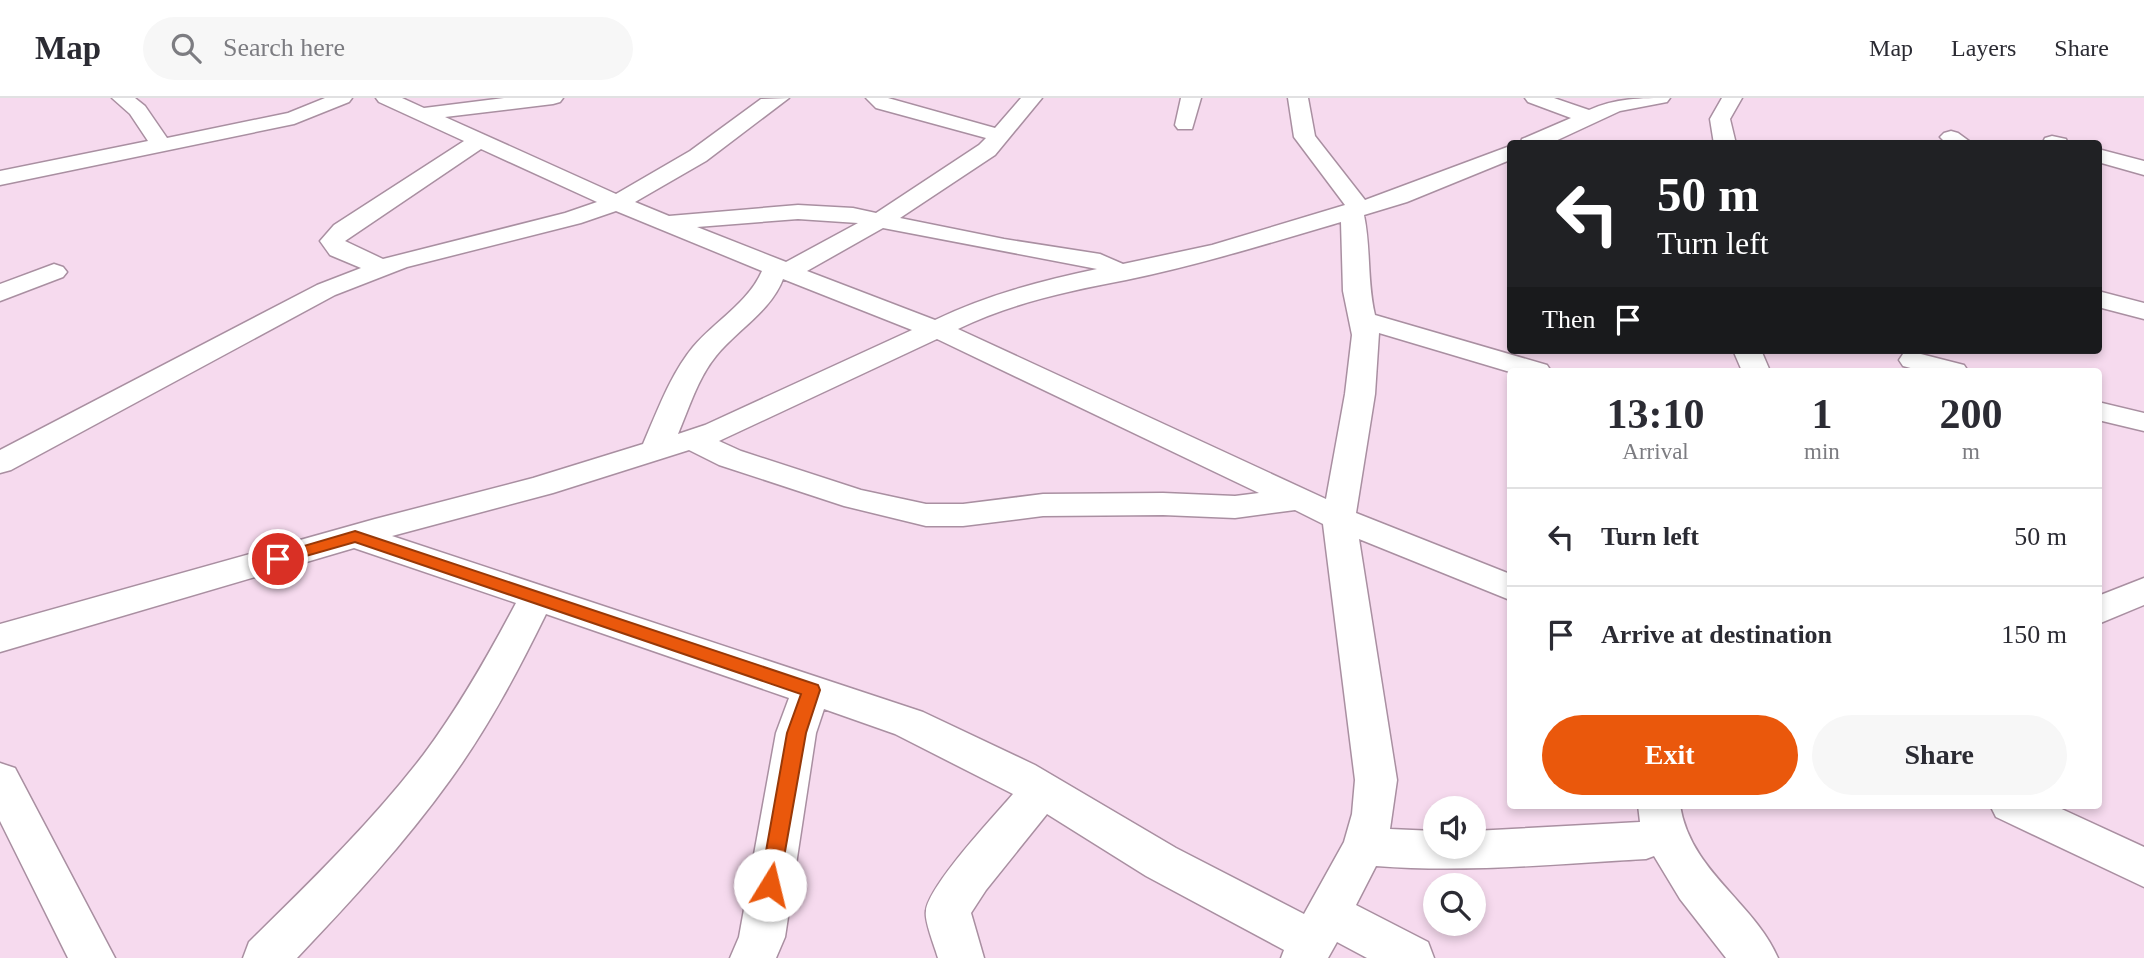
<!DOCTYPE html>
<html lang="en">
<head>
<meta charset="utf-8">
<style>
	body { margin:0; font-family:Georgia,serif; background:#f7f7f7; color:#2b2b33; height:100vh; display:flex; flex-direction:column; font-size:26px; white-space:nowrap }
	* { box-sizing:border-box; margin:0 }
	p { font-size:23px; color:#7c7c81 }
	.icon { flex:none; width:38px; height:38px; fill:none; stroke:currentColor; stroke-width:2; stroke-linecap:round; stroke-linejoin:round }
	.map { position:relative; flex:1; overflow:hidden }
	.sheet { position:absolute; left:1507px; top:270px; width:595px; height:441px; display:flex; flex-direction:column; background:#fff; border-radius:7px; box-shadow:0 4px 10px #0003 }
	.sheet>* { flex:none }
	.top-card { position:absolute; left:1507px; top:42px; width:595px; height:214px; border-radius:7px; box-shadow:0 4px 10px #0003; background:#202124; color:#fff; overflow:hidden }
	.tools { position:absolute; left:1423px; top:698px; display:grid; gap:14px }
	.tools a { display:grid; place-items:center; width:63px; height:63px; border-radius:50%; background:#fff; box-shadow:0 4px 10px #0003; font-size:35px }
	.pin { position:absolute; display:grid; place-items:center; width:60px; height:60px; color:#fff; margin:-30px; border:4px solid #fff; border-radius:50%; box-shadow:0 2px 7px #0007 }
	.me { position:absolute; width:77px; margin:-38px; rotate:9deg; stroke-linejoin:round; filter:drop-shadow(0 0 5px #0008) }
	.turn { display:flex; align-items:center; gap:24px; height:147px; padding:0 35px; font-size:32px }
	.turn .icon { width:91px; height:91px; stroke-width:2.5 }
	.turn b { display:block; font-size:49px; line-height:60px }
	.then { display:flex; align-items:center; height:66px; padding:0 35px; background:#0003; gap:14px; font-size:26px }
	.eta { display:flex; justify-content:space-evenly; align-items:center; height:119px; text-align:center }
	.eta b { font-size:42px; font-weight:700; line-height:49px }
	.button { display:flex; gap:14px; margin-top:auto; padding:14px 35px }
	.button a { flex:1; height:80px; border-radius:42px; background:#ea580c; color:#fff; font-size:28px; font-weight:700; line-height:80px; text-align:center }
	.button a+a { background:#f7f7f7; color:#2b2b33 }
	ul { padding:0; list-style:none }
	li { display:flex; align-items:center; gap:21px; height:98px; padding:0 35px; border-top:2px solid #e1e1e2 }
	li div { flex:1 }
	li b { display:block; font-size:26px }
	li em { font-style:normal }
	header { display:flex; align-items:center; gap:42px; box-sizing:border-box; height:98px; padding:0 35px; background:#fff; border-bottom:2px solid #e1e1e2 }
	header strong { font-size:33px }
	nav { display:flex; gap:38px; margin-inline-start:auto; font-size:24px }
	.search { width:490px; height:63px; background:#f7f7f7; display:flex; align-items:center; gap:18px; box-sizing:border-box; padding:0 24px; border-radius:38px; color:#7c7c81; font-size:26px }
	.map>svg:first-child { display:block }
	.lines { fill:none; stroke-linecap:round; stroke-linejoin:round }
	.minor-casing { stroke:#a98fa1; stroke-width:3 }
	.minor { fill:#fff; fill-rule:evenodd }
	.route { fill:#ea580c; stroke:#983908; stroke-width:2 }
</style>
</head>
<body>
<header>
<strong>Map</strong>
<div class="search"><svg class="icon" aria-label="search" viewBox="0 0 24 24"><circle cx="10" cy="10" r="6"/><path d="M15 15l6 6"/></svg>Search here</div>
<nav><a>Map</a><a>Layers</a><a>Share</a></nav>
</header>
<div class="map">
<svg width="2144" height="860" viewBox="0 0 2144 860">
	<rect width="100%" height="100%" fill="#f6daee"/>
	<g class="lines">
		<g class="minor-casing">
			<path id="minor" d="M 112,0 L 135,0 L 145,8 L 167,40 L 288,15 L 325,0 L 352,0 L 349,4 L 294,26 L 0,87 L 0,73 L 148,43 L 130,16 Z
				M 376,0 L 402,0 L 424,10 L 504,0 L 563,0 L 560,4 L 553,6 L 445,19 L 616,96 L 690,53 L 761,1 L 789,0 L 706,63 L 635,104 L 669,118 L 798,107 L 853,110 L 876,115 L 979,47 L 986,40 L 876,10 L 866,0 L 888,0 L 995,30 L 1021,0 L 1042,0 L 995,57 L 900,120 L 1004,141 L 1100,156 L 1123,166 L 1212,147 L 1345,107 L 1294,39 L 1288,0 L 1308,0 L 1315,38 L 1365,102 L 1510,48 L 1510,62 L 1407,104 L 1364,117 C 1371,150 1367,184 1375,217 L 1547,267 L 1551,273 L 1510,274 L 1379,235 L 1375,296 L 1356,415 L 1510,476 L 1510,502 L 1359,441 L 1397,682 L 1390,731 L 1435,733 L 1435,749 L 1474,749 L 1474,733 L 1640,724 L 1638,707 L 1680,707 C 1690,773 1754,804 1778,860 L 1726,860 L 1680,801 L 1654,758 L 1646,761 C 1556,766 1466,775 1376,768 L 1356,807 L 1428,844 L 1434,860 L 1367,860 L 1337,844 L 1328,860 L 1281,860 L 1284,852 L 1146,778 L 1047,716 L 986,792 L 971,815 L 984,860 L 938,860 C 935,849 924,823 926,813 C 928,788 995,717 1013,696 L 895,636 L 824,611 L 816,635 L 785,839 L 776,860 L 730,860 L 739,839 L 776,635 L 789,600 L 546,516 C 518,573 488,630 450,682 C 404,746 351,803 297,860 L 243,860 L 249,844 C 310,784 372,724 424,656 C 459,609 488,558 516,505 L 354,450 L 0,554 L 0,526 L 375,421 L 533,380 L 643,346 C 657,314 670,277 693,249 C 715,223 748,205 762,173 L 616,113 L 581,125 L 407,169 L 335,197 L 11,372 L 0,375 L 0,352 L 317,187 L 361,170 L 330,157 L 320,143 L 334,127 L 464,43 L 379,4 ZM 481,51 L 597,104 L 565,115 L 383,161 L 345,143 ZM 798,121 L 858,125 L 786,164 L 697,129 ZM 1341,124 L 1343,193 L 1352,237 L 1345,296 L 1326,401 L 958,231 C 1012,205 1068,193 1126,182 C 1198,167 1270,145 1341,124 ZM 883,130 L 1097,171 C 1040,183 987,197 935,222 L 807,173 ZM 783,181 L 912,232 L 705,327 L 678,336 C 689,310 698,280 716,258 C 737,232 771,213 783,181 ZM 937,241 L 1259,395 L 1235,398 L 1163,395 L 1043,396 L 963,406 L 926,406 L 861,392 L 741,353 L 719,343 ZM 689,352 L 719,367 L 844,408 L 926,428 L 963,428 L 1043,418 L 1163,417 L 1235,420 L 1295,412 L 1323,426 L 1355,682 L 1352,716 L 1344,744 L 1304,816 L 1176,750 L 1035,667 L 923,614 L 392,438 L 553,395 Z
				M 1181,0 L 1201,0 L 1192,31 L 1178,31 L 1175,27 Z
				M 1525,0 L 1554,0 L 1589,12 C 1616,0 1640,0 1670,0 L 1667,4 L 1620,13 L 1549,46 L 1520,46 L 1522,41 L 1571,20 L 1528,4 Z
				M 1722,0 L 1742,0 L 1730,21 L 1736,46 L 1714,46 L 1710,21 Z
				M 1951,33 L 1958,35 L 1973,46 L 1947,46 L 1940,39 L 1944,35 Z
				M 2052,38 L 2066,41 L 2068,46 L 2042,46 L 2045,40 Z
				M 2098,51 L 2144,63 L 2144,77 L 2098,64 Z
				M 54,166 L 63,169 L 67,174 L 63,179 L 0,203 L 0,186 Z
				M 2098,193 L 2144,205 L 2144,221 L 2098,209 Z
				M 1733,252 L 1761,252 L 1770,273 L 1742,273 Z
				M 1913,254 L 1964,267 L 1968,273 L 1922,273 L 1903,268 L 1899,262 L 1903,256 Z
				M 2098,304 L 2144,315 L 2144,333 L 2098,322 Z
				M 2144,480 L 2144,507 L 2098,526 L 2098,498 Z
				M 0,665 L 15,670 L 115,860 L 68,860 L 0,723 Z
				M 1990,707 L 2053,707 L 2144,749 L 2144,789 L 1996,719 Z"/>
		</g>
		<use href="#minor" class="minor"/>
	</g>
	<path class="route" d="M 355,433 L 818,587 L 820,592 L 806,635 L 778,793 L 770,796 L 763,793 L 760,787 L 787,635 L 801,596 L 355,444 L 278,466 L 270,461 L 273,457 Z"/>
</svg>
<div class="tools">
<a><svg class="icon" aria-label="sound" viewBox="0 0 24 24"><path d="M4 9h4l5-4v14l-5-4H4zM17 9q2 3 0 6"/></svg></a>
<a><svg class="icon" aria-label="search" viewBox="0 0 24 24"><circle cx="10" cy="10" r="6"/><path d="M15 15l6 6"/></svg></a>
</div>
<div class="pin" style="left:278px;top:461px;background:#d93025"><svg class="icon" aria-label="arrive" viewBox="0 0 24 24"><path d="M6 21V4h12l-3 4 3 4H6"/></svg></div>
<svg class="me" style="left:770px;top:787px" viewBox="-20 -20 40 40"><circle r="19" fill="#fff"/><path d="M0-13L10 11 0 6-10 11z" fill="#ea580c"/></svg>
<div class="top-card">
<div class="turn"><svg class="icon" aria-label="left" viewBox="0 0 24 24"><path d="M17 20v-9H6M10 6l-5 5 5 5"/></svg><div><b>50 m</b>Turn left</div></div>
<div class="then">Then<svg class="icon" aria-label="arrive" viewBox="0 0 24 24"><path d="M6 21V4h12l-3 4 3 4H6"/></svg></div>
</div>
<section class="sheet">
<div class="eta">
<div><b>13:10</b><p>Arrival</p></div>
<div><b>1</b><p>min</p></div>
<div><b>200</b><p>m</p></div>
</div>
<ul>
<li><svg class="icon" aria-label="left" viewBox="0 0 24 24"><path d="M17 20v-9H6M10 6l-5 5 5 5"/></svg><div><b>Turn left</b></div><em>50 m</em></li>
<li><svg class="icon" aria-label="arrive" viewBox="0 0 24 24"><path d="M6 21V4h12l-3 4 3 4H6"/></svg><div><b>Arrive at destination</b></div><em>150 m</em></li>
</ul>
<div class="button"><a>Exit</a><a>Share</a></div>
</section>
</div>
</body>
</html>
